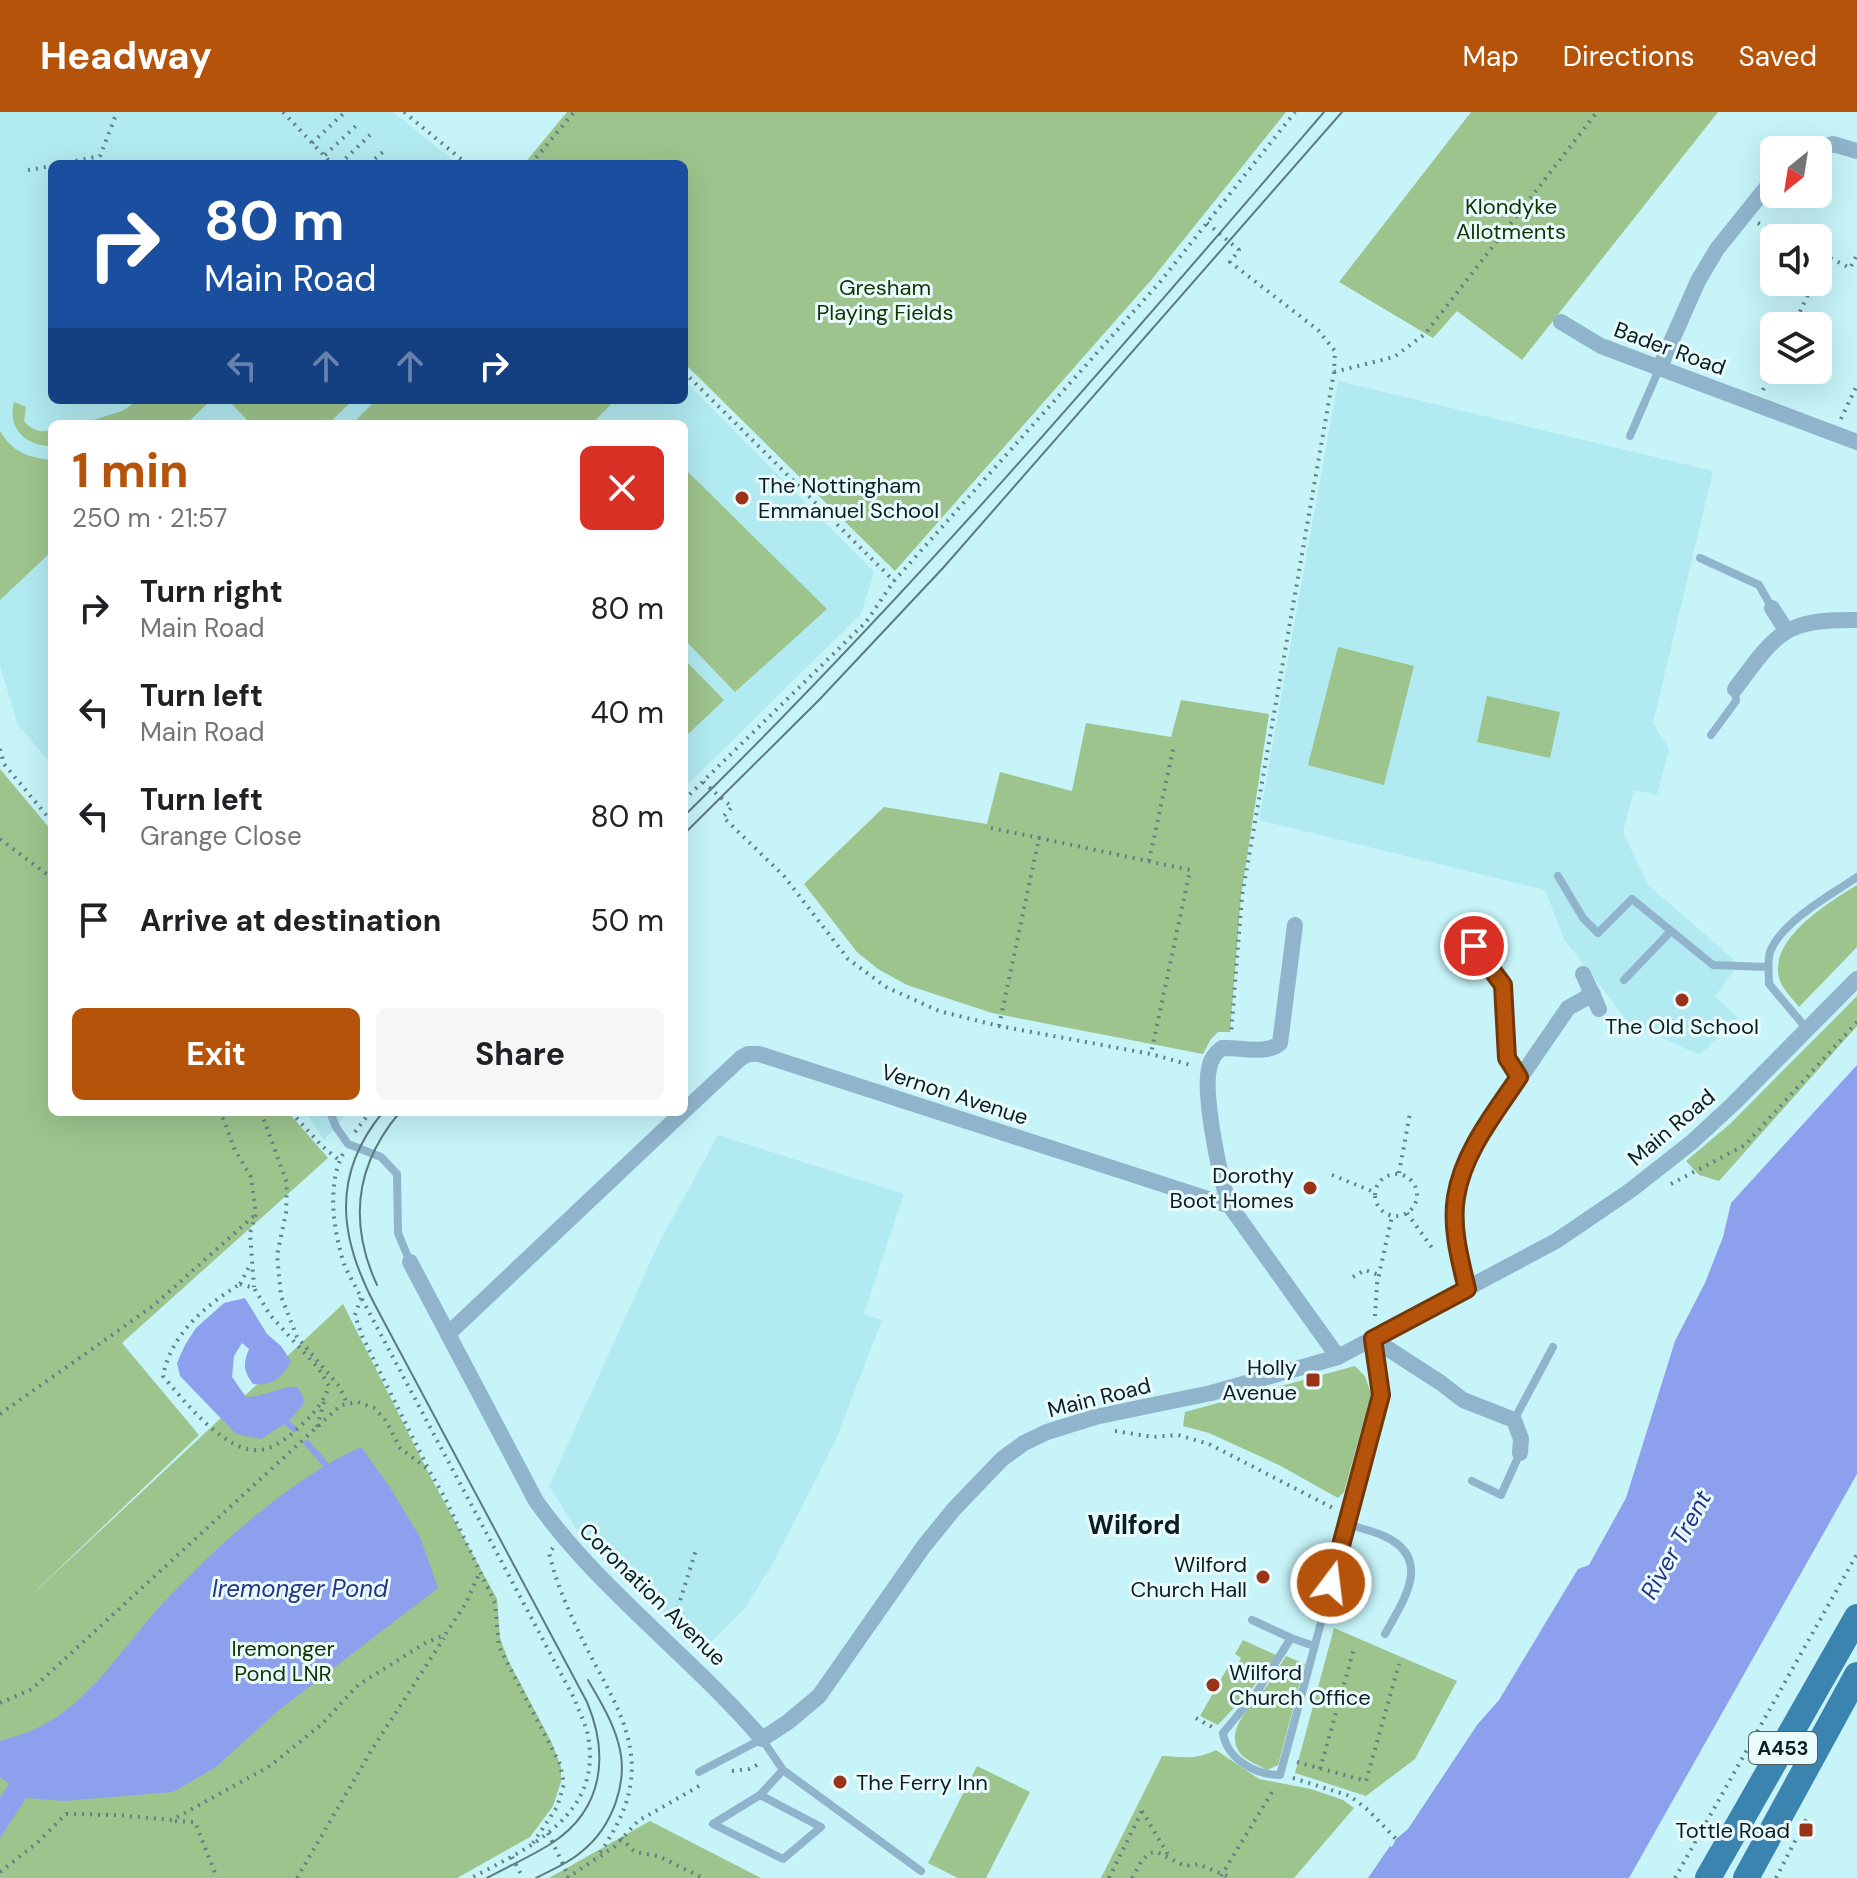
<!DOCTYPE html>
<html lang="en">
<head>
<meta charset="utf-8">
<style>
	body { margin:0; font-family:"DM Sans",sans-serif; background:#f6f6f6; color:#202124; height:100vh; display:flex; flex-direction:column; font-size:30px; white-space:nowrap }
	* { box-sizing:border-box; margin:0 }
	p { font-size:26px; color:#757577 }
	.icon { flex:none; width:44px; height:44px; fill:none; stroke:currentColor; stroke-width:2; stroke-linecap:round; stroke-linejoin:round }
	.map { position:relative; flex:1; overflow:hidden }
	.drawer { position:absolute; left:48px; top:308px; width:640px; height:696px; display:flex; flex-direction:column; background:#fff; border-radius:12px; box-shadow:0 8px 32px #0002 }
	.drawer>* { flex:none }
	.guide { position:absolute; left:48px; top:48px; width:640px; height:244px; border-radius:12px; box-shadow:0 8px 32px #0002; background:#1a4fa0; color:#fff; overflow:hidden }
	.needle { width:52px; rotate:210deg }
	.buttons { position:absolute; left:1760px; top:24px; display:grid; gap:16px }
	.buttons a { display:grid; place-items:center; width:72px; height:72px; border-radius:12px; background:#fff; box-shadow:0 8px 32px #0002; font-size:40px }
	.pin { position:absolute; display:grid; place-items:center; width:68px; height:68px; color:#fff; margin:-34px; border:4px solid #fff; border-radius:50%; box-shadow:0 2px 8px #0007 }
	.me { position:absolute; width:88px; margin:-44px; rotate:15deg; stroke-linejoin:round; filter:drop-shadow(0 0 6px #0008) }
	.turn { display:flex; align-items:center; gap:28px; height:168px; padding:0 24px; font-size:36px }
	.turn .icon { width:104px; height:104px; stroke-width:2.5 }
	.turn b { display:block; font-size:56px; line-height:68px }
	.lanes { display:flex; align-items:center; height:76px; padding:0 24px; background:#0003; justify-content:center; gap:40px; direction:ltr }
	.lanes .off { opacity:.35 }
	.round { display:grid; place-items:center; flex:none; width:84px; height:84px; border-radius:12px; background:#f6f6f6 }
	.summary { display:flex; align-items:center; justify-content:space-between; height:136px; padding:0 24px }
	h1 { font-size:48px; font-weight:700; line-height:60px; color:#b45309 }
	.cta { display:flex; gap:16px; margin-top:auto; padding:16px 24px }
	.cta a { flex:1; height:92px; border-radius:12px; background:#b45309; color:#fff; font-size:32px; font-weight:700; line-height:92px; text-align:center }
	.cta a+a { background:#f6f6f6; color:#202124 }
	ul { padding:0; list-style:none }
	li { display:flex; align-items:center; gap:24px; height:104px; padding:0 24px }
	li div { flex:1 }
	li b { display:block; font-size:30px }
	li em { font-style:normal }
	header { display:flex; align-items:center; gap:48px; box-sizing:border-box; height:112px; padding:0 40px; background:#b45309; color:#fff }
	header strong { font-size:38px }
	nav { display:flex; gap:44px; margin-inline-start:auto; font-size:28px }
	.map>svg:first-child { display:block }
	.built { fill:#b1eaf0 }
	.green { fill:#9dc48d }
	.water { fill:#8da0ee }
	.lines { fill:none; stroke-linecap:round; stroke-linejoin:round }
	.stream { stroke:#8da0ee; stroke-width:6 }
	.path { stroke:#618084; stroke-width:4; stroke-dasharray:2 6; stroke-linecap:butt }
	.lane { stroke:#90b4cc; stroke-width:8 }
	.street { stroke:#90b4cc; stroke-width:16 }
	.primary { stroke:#3c84b0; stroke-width:26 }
	.tram { stroke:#5d7b7e; stroke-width:2 }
	.route-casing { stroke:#753606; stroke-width:20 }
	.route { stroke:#b45309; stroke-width:14 }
	.poi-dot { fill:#9b3318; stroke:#e9fbfd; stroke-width:3 }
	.labels { text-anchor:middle; stroke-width:6; stroke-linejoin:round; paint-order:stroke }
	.shield { fill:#e9fbfd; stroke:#4e6062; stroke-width:2 }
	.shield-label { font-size:20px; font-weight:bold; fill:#0c1e20 }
	.park-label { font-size:22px; fill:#123400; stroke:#e9fbfd }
	.street-label { font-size:22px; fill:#0c1e20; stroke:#e9fbfd }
	.poi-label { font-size:22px; fill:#0c1e20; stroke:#e9fbfd; text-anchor:end }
	.water-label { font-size:24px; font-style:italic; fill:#29328b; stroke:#e9fbfd }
	.quarter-label { font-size:26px; font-weight:bold; fill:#0c1e20; stroke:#e9fbfd }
</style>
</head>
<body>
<header>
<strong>Headway</strong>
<nav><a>Map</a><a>Directions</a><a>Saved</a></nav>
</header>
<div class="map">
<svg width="1857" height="1766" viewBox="0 0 1857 1766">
	<rect width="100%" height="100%" fill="#c6f4f9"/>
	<path class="built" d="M 0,0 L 393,0 L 458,52 L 52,52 L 52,288 L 684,288 L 684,268 L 874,460 L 861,502 L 684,676 L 684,312 L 52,312 L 52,653 L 18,613 L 0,554 Z
		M 1338,269 L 1713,359 L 1653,611 L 1669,637 L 1657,683 L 1634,678 L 1623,720 L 1648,773 L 1733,847 L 1733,860 L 1715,884 L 1738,906 L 1700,943 L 1629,911 L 1564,827 L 1545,778 L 1259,708 Z
		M 305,1000 L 348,1000 L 324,1028 Z
		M 718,1023 L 904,1082 L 864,1202 L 882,1208 L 836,1327 L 772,1453 L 745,1496 L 707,1534 L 676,1505 L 656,1498 L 604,1450 L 582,1426 L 549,1374 L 658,1133 Z"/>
	<path class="green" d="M 567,0 L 1286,0 L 1152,167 L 895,459 L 684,251 L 684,52 L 524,52 Z
		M 1471,0 L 1718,0 L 1522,248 L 1457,199 L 1433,226 L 1339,170 Z
		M 139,288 L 207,288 L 209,290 L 186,312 L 89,312 L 90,309 L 122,299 Z
		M 228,288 L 353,288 L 328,312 L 251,312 Z
		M 376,288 L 615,288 L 592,312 L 352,312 Z
		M 14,290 L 26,295 L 24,309 C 32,318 41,322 52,317 L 52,334 C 26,334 7,317 14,290 Z
		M 0,319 C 12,340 29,346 52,348 L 52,439 L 0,488 Z
		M 684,356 L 827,497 L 735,580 L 684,527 Z
		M 1338,535 L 1414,554 L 1384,673 L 1308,653 Z
		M 684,547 L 724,588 L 684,626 Z
		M 1487,584 L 1560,600 L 1550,646 L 1477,630 Z
		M 1181,588 L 1269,602 L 1241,784 L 1230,920 L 1218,920 L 1211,927 L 1203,942 L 992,901 L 907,873 L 878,857 L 857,840 L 804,772 L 884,695 L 987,712 L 1000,660 L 1072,679 L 1086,611 L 1171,625 Z
		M 0,657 L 52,719 L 52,1000 L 288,1000 L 328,1046 L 122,1231 L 199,1323 L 23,1491 L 343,1192 L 428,1360 L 497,1487 L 500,1526 L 509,1550 L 551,1629 L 561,1655 L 561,1670 L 553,1694 L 530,1725 L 457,1766 L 0,1766 Z
		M 1857,773 L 1857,835 L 1799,895 C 1793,887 1784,879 1780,869 C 1766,828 1828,791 1857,773 Z
		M 1857,884 L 1857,914 L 1719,1069 L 1699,1063 L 1686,1049 L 1730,1012 Z
		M 1355,1254 L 1365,1264 L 1371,1282 L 1344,1380 L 1338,1386 L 1279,1353 L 1209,1321 L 1183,1314 L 1185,1300 Z
		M 1334,1516 L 1457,1569 L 1415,1647 L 1366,1684 L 1295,1661 Z
		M 1243,1528 L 1276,1543 L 1254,1574 L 1218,1613 L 1200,1604 L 1229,1553 L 1236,1556 L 1241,1546 L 1235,1542 Z
		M 1286,1544 L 1305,1552 L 1278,1653 L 1267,1658 C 1259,1653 1246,1649 1240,1641 C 1222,1617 1256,1590 1269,1571 C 1275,1562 1280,1553 1286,1544 Z
		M 1216,1638 L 1259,1667 L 1311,1677 L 1343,1688 L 1354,1696 L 1294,1766 L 1101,1766 L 1162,1644 C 1182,1645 1197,1648 1216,1638 Z
		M 977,1654 L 1030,1680 L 986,1766 L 958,1766 L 928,1751 Z
		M 650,1709 L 761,1766 L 549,1766 Z"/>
	<path class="water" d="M 1857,953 L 1857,1362 L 1629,1766 L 1368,1766 L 1390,1734 L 1392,1735 L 1396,1727 L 1408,1717 L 1477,1613 L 1499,1588 L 1578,1457 L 1589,1453 L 1626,1386 L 1675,1229 L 1705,1171 L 1723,1125 L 1731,1091 Z
		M 245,1186 L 267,1222 L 281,1234 L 291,1249 C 282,1266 273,1274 253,1272 C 243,1258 243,1252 249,1237 L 242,1231 L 234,1244 L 232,1265 L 246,1285 C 265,1285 279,1274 298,1275 L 305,1290 L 289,1309 L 261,1327 L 236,1322 L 180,1264 L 177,1251 L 185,1233 L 196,1216 L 224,1191 Z
		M 361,1335 L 389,1374 L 420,1425 L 438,1476 L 279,1598 L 216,1655 L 173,1680 L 64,1689 L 26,1686 L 0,1726 L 0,1685 L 9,1672 L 0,1665 L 0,1629 C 11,1625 24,1622 35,1617 C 91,1592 124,1532 165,1489 C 218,1433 290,1367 361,1335 Z"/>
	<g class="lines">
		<path class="stream" d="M 287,1311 L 294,1317
			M 307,1331 L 326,1353"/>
		<path class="path" d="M 283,0 L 332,52
			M 404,0 L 467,52
			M 312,31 L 345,0
			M 325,43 L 358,12
			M 60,52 L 100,44
			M 97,52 L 117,0
			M 340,52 L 370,23
			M 369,52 L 385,38
			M 531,52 L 574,0
			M 28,58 L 52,54
			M 1207,111 L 1239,138 L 1230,150 L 1318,218 L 1335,239 L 1334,260 L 1242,784 L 1231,922
			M 1758,111 L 1788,126
			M 1818,140 L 1826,144
			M 1818,161 L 1826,144 L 1850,156 L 1857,143
			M 1793,214 L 1814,170
			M 684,260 L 894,469
			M 1334,260 L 1394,245 L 1425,222 L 1597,0
			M 1763,278 L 1774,254
			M 1841,307 L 1857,273
			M 0,637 L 4,652 L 52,710
			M 703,670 L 732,695 L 723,705 L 784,764 L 848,847 L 886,875 L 939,899 L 999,914 L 1151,942 L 1194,954
			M 684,688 L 866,510 L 894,469 L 1160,170 L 1295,0
			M 991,716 L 1039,726
			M 0,727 L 52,766
			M 1149,749 L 1174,633
			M 999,914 L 1039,726 L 1190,758 L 1151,942
			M 217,1000 L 224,1008 L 234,1036 L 251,1065 L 256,1102 L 250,1121 L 254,1175
			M 261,1000 L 287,1071 L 286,1101 L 277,1143 L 281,1184 L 297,1225 L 339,1274 L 347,1291
			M 291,1000 L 322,1034 L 340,1049
			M 355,1020 L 370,1000
			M 343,1042 C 326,1074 334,1122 345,1155 L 575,1588 C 579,1600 586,1612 588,1624 C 603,1703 529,1736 471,1766
			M 1399,1061 L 1410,1001
			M1375 1083a21 21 0 1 1 42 0a21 21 0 1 1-42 0Z
			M 1332,1063 L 1374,1080
			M 1671,1072 L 1745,1033 L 1857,910
			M 1407,1101 L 1435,1140
			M 1353,1165 L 1365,1158 L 1379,1163
			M 240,1172 L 254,1176 L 270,1203 L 319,1257 L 329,1274 C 323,1292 311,1305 296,1318 C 286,1327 273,1337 259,1338 C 225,1341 183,1288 163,1264 C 171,1222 205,1194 240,1172 Z
			M 240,1172 L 250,1153
			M 361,1186 L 355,1203 L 362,1224 L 428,1356
			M 1375,1204 L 1377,1172 L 1392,1104
			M 0,1302 L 153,1194 L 256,1102
			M 317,1315 L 324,1290
			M 1115,1319 L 1153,1325 L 1178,1323 L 1209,1332 L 1333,1396
			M 553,1436 L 549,1441 C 557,1475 572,1506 587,1537 C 608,1578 637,1621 631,1668 C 628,1698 612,1722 597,1746
			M 673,1511 L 696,1438
			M 0,1591 L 32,1577 L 341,1293 L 358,1290 L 374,1296 L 386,1309 L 400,1336 L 429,1358 L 445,1386 L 495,1491 L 499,1535 L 560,1652 L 564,1672 L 557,1695 L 533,1731
			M 1196,1606 L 1212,1615
			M 1297,1650 L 1366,1669 L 1399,1552
			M 1320,1657 L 1354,1537
			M 732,1659 L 749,1657 L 761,1651
			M 1293,1666 L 1350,1684 L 1368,1698 L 1396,1727
			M 1142,1699 L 1170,1746
			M 175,1709 L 195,1710 L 217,1766
			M 548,1721 L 569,1765
			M 621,1726 L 635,1740 L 658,1744 L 703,1766
			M 512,1745 L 523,1766
			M 0,1760 L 37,1731 L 66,1702 L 117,1703 L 172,1708 L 270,1654 L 322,1612 L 358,1573 L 427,1530 L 445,1523 L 466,1491 L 479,1462
			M 1221,1764 L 1274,1677
			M 297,1766 L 371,1639 L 444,1526
			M 567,1766 L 614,1735 L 638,1709 L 699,1674
			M 1109,1766 L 1142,1699
			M 1132,1766 L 1142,1748 L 1150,1741 L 1157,1740 L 1185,1754 L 1198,1752 L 1232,1766
			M 1675,1766 L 1857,1442
			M 1776,1766 L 1809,1702"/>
		<path class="lane" d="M 1630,324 L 1660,255
			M 1700,446 L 1759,473 L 1772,496
			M 1711,623 L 1736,589 L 1735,577
			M 1558,764 L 1583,806 L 1598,821 L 1632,787 L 1713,853 L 1768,855
			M 1624,868 L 1671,819
			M 1807,917 L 1769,872 C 1769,862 1767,850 1770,840 C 1782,809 1831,783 1857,765
			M 330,1000 L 336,1015 L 348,1032 L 381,1045 L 397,1062 L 398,1121 L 410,1150
			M 1514,1308 L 1553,1235
			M 1472,1369 L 1501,1383 L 1520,1341
			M 1347,1412 C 1359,1416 1373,1419 1384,1424 C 1434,1447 1403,1489 1385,1522
			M 1252,1508 L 1291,1526
			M 1314,1534 L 1291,1526 L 1257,1580 L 1223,1621 C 1227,1647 1255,1663 1280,1663 L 1323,1503
			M 699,1660 L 762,1627 L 783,1658 L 921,1759
			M 760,1683 L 713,1712 L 783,1747 L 821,1715 L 760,1683 L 783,1658"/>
		<path class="street" d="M 1805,38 L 1833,32 L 1857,39
			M 1561,210 L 1601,234 L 1857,330
			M 1660,255 L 1698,169 L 1717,137 L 1774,66
			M 1772,496 L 1786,518
			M 1735,577 C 1777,521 1783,507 1857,508
			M 1295,813 L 1280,931 C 1268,943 1239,935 1222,936 C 1215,941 1210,948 1209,957 C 1203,983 1220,1068 1230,1094 L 1338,1245
			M 1463,819 L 1503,873 L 1507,946 L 1519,965
			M 1449,829 L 1477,810
			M 1583,862 L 1599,897
			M 684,999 L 741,946 L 748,942 L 759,942 L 1230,1094
			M 410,1150 L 536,1389 C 599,1478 691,1544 762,1627 L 788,1610 L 819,1584 L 924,1434 L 954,1397 L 1002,1347 L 1024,1331 L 1047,1320 L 1095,1305 L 1211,1281 L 1338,1245 L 1556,1129 L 1631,1078 L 1692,1030 L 1733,992 L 1857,867
			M 1467,1177 L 1460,1149 L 1455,1113 L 1456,1084 L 1467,1047 L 1485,1017 L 1568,896 L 1593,882
			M 448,1222 L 683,1000
			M 1373,1227 L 1441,1271 L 1463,1288 L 1514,1308 L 1521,1327 L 1520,1341
			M 1323,1503 L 1381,1283 L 1373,1227"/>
		<path class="primary" d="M 1708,1766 L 1857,1505
			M 1746,1766 L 1857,1563"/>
		<path class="tram" d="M 684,704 C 911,482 1117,241 1324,0
			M 684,722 L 819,588 L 943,456 L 1342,0
			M 383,1000 C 331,1063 339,1125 375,1193 L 587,1590 C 609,1642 604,1697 552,1731 C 532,1744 509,1754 487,1766
			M 377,1173 C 348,1110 355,1053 400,1000
			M 536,1766 C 551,1758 567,1752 580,1741 C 612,1716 630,1670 618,1630 C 612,1608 599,1587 588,1568"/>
	</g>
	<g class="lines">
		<g class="route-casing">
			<path id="route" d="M 1331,1471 L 1381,1283 L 1373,1227 L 1467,1177 C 1460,1148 1451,1115 1456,1085 C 1463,1040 1495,1001 1519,965 L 1507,946 L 1503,873 L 1474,834"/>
		</g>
		<use href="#route" class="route"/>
	</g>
	<g class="poi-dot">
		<circle cx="742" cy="386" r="8"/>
		<circle cx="1682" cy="888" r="8"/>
		<circle cx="1310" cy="1076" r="8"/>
		<rect x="1305" y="1260" width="16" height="16" rx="4"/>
		<circle cx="1263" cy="1465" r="8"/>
		<circle cx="1213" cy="1573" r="8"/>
		<circle cx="840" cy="1670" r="8"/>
		<rect x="1798" y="1710" width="16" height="16" rx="4"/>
	</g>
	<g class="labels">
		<rect class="shield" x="1749" y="1620" width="68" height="32" rx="6"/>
		<g class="shield-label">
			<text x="1783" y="1643">A453</text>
		</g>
		<g class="park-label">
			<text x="1511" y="102">Klondyke<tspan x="1511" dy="25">Allotments</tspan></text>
			<text x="885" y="183">Gresham<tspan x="885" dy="25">Playing Fields</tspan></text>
			<text x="283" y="1544">Iremonger<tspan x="283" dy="25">Pond LNR</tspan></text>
		</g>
		<g class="street-label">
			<text transform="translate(1670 236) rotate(20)" y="8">Bader Road</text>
			<text transform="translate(955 982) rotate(18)" y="8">Vernon Avenue</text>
			<text transform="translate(1671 1015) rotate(-40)" y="8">Main Road</text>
			<text transform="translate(1099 1285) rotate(-14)" y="8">Main Road</text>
			<text transform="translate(653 1482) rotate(44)" y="8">Coronation Avenue</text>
		</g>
		<g class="poi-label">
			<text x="758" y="381" text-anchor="start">The Nottingham<tspan x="758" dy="25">Emmanuel School</tspan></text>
			<text x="1682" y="922" text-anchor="middle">The Old School</text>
			<text x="1294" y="1071">Dorothy<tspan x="1294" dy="25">Boot Homes</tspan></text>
			<text x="1297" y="1263">Holly<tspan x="1297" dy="25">Avenue</tspan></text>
			<text x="1247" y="1460">Wilford<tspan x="1247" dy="25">Church Hall</tspan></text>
			<text x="1229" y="1568" text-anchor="start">Wilford<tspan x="1229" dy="25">Church Office</tspan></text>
			<text x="856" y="1678" text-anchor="start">The Ferry Inn</text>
			<text x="1790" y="1726">Tottle Road</text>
		</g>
		<g class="water-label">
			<text transform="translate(1676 1433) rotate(-61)" y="8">River Trent</text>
			<text x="300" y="1485">Iremonger Pond</text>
		</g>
		<g class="quarter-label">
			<text x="1134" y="1422">Wilford</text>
		</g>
	</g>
</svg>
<div class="buttons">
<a><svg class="needle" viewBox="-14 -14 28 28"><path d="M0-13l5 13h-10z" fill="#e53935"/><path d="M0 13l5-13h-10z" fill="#757577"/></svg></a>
<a><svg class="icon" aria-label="sound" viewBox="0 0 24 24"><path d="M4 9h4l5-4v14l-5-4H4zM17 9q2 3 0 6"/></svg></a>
<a><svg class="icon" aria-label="layers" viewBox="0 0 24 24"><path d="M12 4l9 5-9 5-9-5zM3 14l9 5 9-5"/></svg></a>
</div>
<div class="pin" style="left:1474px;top:834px;background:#d93025"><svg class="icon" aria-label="arrive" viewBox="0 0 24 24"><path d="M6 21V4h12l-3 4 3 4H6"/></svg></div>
<svg class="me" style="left:1331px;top:1471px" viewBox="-20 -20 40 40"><circle r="17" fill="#b45309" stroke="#fff" stroke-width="3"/><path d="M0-11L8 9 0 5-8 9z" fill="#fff"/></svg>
<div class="guide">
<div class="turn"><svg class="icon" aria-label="right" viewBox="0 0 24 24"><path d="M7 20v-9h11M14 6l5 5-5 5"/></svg><div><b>80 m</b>Main Road</div></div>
<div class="lanes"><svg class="icon off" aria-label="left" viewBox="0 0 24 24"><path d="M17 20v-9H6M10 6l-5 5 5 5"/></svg><svg class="icon off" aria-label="ahead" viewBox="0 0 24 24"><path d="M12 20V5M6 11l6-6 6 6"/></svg><svg class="icon off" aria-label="ahead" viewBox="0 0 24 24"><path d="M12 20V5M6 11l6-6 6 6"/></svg><svg class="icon" aria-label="right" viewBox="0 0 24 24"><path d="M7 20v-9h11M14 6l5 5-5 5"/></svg></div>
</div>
<section class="drawer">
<div class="summary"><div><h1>1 min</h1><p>250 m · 21:57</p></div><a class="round" style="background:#d93025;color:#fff"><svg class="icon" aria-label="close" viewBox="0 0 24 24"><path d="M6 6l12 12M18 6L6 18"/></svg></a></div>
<ul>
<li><svg class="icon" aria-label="right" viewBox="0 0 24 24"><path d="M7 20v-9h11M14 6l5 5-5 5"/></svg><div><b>Turn right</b><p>Main Road</p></div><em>80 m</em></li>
<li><svg class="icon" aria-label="left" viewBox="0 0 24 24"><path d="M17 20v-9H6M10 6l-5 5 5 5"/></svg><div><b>Turn left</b><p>Main Road</p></div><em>40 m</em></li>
<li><svg class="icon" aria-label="left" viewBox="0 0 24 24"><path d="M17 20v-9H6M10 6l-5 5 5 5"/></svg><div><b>Turn left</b><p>Grange Close</p></div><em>80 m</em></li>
<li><svg class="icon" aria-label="arrive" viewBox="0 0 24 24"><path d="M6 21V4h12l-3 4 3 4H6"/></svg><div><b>Arrive at destination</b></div><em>50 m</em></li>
</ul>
<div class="cta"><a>Exit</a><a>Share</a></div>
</section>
</div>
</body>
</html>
